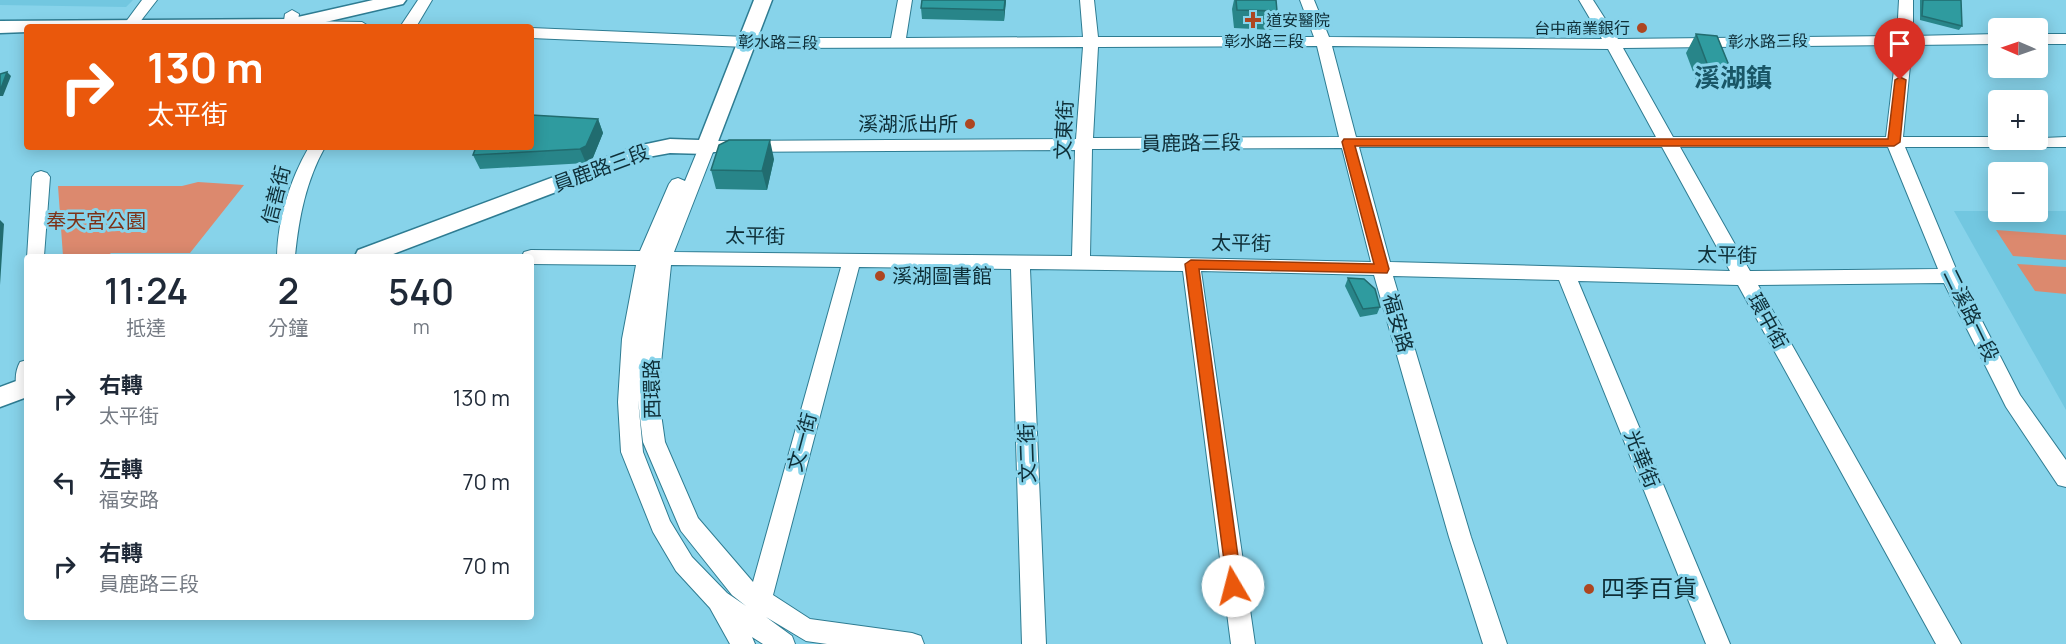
<!DOCTYPE html>
<html lang="zh-TW">
<head>
<meta charset="utf-8">
<style>
	body { margin:0; font-family:Manrope,"Noto Sans TC",sans-serif; background:#f2f2f3; color:#1f2937; height:100vh; display:flex; flex-direction:column; font-size:22px; white-space:nowrap }
	* { box-sizing:border-box; margin:0 }
	p { font-size:20px; color:#747a83 }
	.icon { flex:none; width:33px; height:33px; fill:none; stroke:currentColor; stroke-width:2; stroke-linecap:round; stroke-linejoin:round }
	.map { position:relative; flex:1; overflow:hidden }
	.drawer { position:absolute; left:24px; top:254px; width:510px; height:366px; display:flex; flex-direction:column; background:#fff; border-radius:6px; box-shadow:0 3px 15px #0003 }
	.drawer>* { flex:none }
	.banner { position:absolute; left:24px; top:24px; width:510px; height:126px; border-radius:6px; box-shadow:0 3px 15px #0003; background:#ea580c; color:#fff; overflow:hidden }
	.needle { width:39px; rotate:272deg }
	.tools { position:absolute; left:1988px; top:18px; display:grid; gap:12px }
	.tools a { display:grid; place-items:center; width:60px; height:60px; border-radius:6px; background:#fff; box-shadow:0 3px 15px #0003; font-size:30px }
	.pin { position:absolute; display:grid; place-items:center; width:51px; height:51px; color:#fff; margin:-62px -26px; border-radius:50% 50% 50% 0; rotate:-45deg; box-shadow:0 0 6px #0007 }
	.pin .icon { rotate:45deg }
	.me { position:absolute; width:66px; margin:-33px; rotate:352deg; stroke-linejoin:round; filter:drop-shadow(0 0 4px #0008) }
	.turn { display:flex; align-items:center; gap:21px; height:126px; padding:0 24px; font-size:27px }
	.turn .icon { width:78px; height:78px; stroke-width:2.5 }
	.turn b { display:block; font-size:42px; line-height:51px }
	.eta { display:flex; justify-content:space-evenly; align-items:center; height:102px; text-align:center }
	.eta b { font-size:36px; font-weight:600; line-height:42px }
	ul { padding:0; list-style:none }
	li { display:flex; align-items:center; gap:18px; height:84px; padding:0 24px }
	li div { flex:1 }
	li b { display:block; font-size:22px }
	li em { font-style:normal }
	.map>svg:first-child { display:block }
	.built { fill:#72c7e0 }
	.green { fill:#dc896e }
	.lines { fill:none; stroke-linecap:round; stroke-linejoin:round }
	.minor-casing { stroke:#2e7c92; stroke-width:2 }
	.major-casing { stroke:#2e7c92; stroke-width:3 }
	.minor { fill:#fff; fill-rule:evenodd }
	.major { fill:#fff; fill-rule:evenodd }
	.wall { fill:#288589 }
	.shaded-wall { fill:#216c6f }
	.building { fill:#2f9b9f; stroke:#216c6f; stroke-width:1.5 }
	.route { fill:#ea580c; stroke:#983908; stroke-width:1.5 }
	.poi-dot { fill:#ad4621; stroke:#87d3ea; stroke-width:2 }
	.labels { text-anchor:middle; stroke-width:6; stroke-linejoin:round; paint-order:stroke }
	.far-poi-label { font-size:16px; fill:#0e2e37; stroke:#87d3ea; text-anchor:start }
	.far-street-label { font-size:16px; fill:#0e2e37; stroke:#87d3ea }
	.poi-label { font-size:20px; fill:#0e2e37; stroke:#87d3ea; text-anchor:end }
	.street-label { font-size:20px; fill:#0e2e37; stroke:#87d3ea }
	.park-label { font-size:20px; fill:#7d3117; stroke:#87d3ea }
	.near-poi-label { font-size:24px; fill:#0e2e37; stroke:#87d3ea; text-anchor:start }
	.district-label { font-size:26px; font-weight:bold; fill:#195666; stroke:#87d3ea }
</style>
</head>
<body>
<div class="map">
<svg width="2066" height="644" viewBox="0 0 2066 644">
	<rect width="100%" height="100%" fill="#87d3ea"/>
	<path class="built" d="M 0,0 L 133,0 L 126,7 L 0,5 Z
		M 1954,211 L 2066,211 L 2066,410 L 2027,341 Z"/>
	<path class="green" d="M 198,182 L 244,185 L 190,253 L 111,253 L 107,256 L 63,256 L 58,186 L 182,186 Z
		M 1996,230 L 2066,235 L 2066,260 L 2013,256 Z
		M 2017,264 L 2066,267 L 2066,294 L 2035,291 Z"/>
	<g class="lines">
		<g class="minor-casing">
			<path id="minor" d="M 142,0 L 157,0 L 136,27 L 122,27 Z
				M 418,0 L 432,0 L 416,27 L 400,27 Z
				M 898,0 L 912,0 L 906,38 L 1083,37 L 1080,0 L 1094,0 L 1098,37 L 1314,37 L 1300,0 L 1314,0 L 1329,37 L 1602,39 L 1579,0 L 1593,0 L 1618,39 L 1897,36 L 1899,0 L 1913,0 L 1913,36 L 1998,34 L 1998,44 L 1912,45 L 1903,137 L 1998,137 L 1998,140 L 2066,137 L 2066,147 L 1905,147 L 1959,276 L 2020,395 L 2066,460 L 2066,487 L 2058,485 L 2006,407 L 1944,283 L 1758,285 L 1961,644 L 1936,644 L 1738,285 L 1578,281 L 1730,644 L 1706,644 L 1559,280 L 1393,276 L 1471,537 L 1507,644 L 1483,644 L 1449,537 L 1374,275 L 1201,271 L 1255,644 L 1231,644 L 1183,271 L 1030,269 L 1046,644 L 1022,644 L 1011,269 L 859,267 L 773,595 L 810,619 L 912,633 L 921,636 L 924,644 L 827,644 L 806,641 L 766,617 L 792,636 L 795,644 L 763,644 L 752,637 L 755,644 L 730,644 L 710,608 L 676,571 L 653,532 L 621,452 L 618,402 L 622,339 L 636,265 L 531,264 L 531,256 L 522,256 L 524,252 L 531,250 L 640,251 L 669,184 L 672,180 L 678,178 L 685,181 L 699,147 L 701,143 L 707,141 L 1076,139 L 1083,47 L 767,48 L 531,38 L 531,28 L 767,38 L 891,38 ZM 1897,45 L 1886,137 L 1673,137 L 1623,48 ZM 1317,46 L 1339,137 L 1093,138 L 1098,47 ZM 1332,46 L 1608,49 L 1656,137 L 1356,137 ZM 1359,147 L 1662,147 L 1730,271 L 1390,262 ZM 1680,147 L 1888,147 L 1938,269 L 1750,271 ZM 1342,148 L 1371,262 L 1090,256 L 1092,149 ZM 1075,150 L 1072,256 L 674,252 L 713,152 ZM 671,265 L 841,267 L 753,582 L 698,518 L 665,442 L 658,393 ZM 638,400 L 643,442 L 681,531 L 732,595 L 746,606 L 727,593 L 692,557 L 670,521 L 643,452 Z
				M 292,10 L 299,14 L 298,21 L 362,22 L 370,27 L 283,27 L 285,14 Z
				M 2037,34 L 2066,34 L 2066,44 L 2037,44 Z
				M 309,147 L 325,147 C 306,181 299,217 295,256 L 277,256 C 278,218 290,180 309,147 Z
				M 41,171 L 47,173 L 50,177 L 44,256 L 27,258 L 32,177 L 35,173 Z
				M 27,360 L 27,395 L 26,395 L 19,393 C 14,384 15,371 20,362 Z"/>
		</g>
		<g class="major-casing">
			<path id="major" d="M 373,0 L 406,0 L 403,4 L 304,27 L 27,27 L 27,32 L 0,33 L 0,21 L 289,19 Z
				M 754,0 L 772,0 L 714,152 L 707,154 L 670,153 L 648,157 L 388,256 L 355,256 L 358,250 L 637,146 L 670,139 L 699,140 Z
				M 27,377 L 27,397 L 0,407 L 0,387 Z"/>
		</g>
		<use href="#minor" class="minor"/>
		<use href="#major" class="major"/>
	</g>
	<path class="wall" d="M 922,0 L 1006,0 L 1004,21 L 922,19 L 921,8 Z
		M 1234,0 L 1276,0 L 1277,11 L 1274,30 L 1234,28 L 1232,9 Z
		M 1920,0 L 1961,0 L 1962,26 L 1959,30 L 1920,20 Z
		M 1696,34 L 1730,68 L 1719,87 L 1698,85 L 1686,53 Z
		M 598,119 L 603,133 L 592,160 L 586,163 L 480,169 L 473,155 Z
		M 774,159 L 767,190 L 716,189 L 711,170 Z
		M 1348,278 L 1380,307 L 1377,314 L 1360,317 L 1345,286 Z"/>
	<path class="shaded-wall" d="M 1005,0 L 1006,0 L 1004,21 L 1004,10 Z
		M 7,72 L 11,76 L 3,96 L 0,96 L 0,91 Z
		M 598,119 L 603,133 L 592,160 L 586,163 L 580,149 Z
		M 770,140 L 774,159 L 767,190 L 762,171 Z
		M 0,220 L 4,224 L 0,285 Z"/>
	<path class="building" d="M 922,0 L 1005,0 L 1004,10 L 921,8 Z
		M 1236,0 L 1276,0 L 1277,11 L 1237,10 Z
		M 1923,0 L 1961,0 L 1962,26 L 1922,16 Z
		M 1696,34 L 1717,36 L 1730,68 L 1708,66 Z
		M 7,72 L 0,91 L 0,74 Z
		M 531,115 L 598,119 L 586,146 L 580,149 L 473,155 L 476,147 L 531,147 Z
		M 729,140 L 770,140 L 762,171 L 711,170 L 719,145 Z
		M 1348,278 L 1364,279 L 1375,289 L 1380,307 L 1363,309 Z"/>
	<path class="route" d="M 1900,77 L 1906,80 L 1900,142 L 1894,146 L 1355,146 L 1389,269 L 1387,273 L 1199,269 L 1242,586 L 1239,591 L 1233,593 L 1228,591 L 1185,264 L 1191,260 L 1374,264 L 1342,142 L 1344,139 L 1888,139 L 1895,80 Z"/>
	<g class="poi-dot">
		<path d="M1250 11h6v6h6v6h-6v6h-6v-6h-6v-6h6z"/>
		<circle cx="1642" cy="28" r="6"/>
		<circle cx="970" cy="124" r="6"/>
		<circle cx="880" cy="276" r="6"/>
		<circle cx="1589" cy="589" r="6"/>
	</g>
	<g class="labels">
		<g class="far-poi-label">
			<text x="1266" y="26">道安醫院</text>
			<text x="1630" y="34" text-anchor="end">台中商業銀行</text>
		</g>
		<g class="far-street-label">
			<text x="1264" y="47">彰水路三段</text>
			<text transform="translate(1768 41) rotate(-1)" y="6">彰水路三段</text>
			<text transform="translate(778 42) rotate(1)" y="6">彰水路三段</text>
		</g>
		<g class="poi-label">
			<text x="958" y="131">溪湖派出所</text>
			<text x="892" y="283" text-anchor="start">溪湖圖書館</text>
		</g>
		<g class="street-label">
			<text transform="translate(1064 130) rotate(-87)" y="7">文東街</text>
			<text transform="translate(1191 143) rotate(-1)" y="7">員鹿路三段</text>
			<text transform="translate(601 168) rotate(-20)" y="7">員鹿路三段</text>
			<text transform="translate(276 195) rotate(-76)" y="7">信善街</text>
			<text transform="translate(755 236) rotate(1)" y="7">太平街</text>
			<text transform="translate(1241 243) rotate(1)" y="7">太平街</text>
			<text transform="translate(1727 255) rotate(1)" y="7">太平街</text>
			<text transform="translate(1971 315) rotate(64)" y="7">二溪路一段</text>
			<text transform="translate(1768 321) rotate(61)" y="7">環中街</text>
			<text transform="translate(1398 323) rotate(74)" y="7">福安路</text>
			<text transform="translate(652 389) rotate(-91)" y="7">西環路</text>
			<text transform="translate(802 442) rotate(-75)" y="7">文一街</text>
			<text transform="translate(1027 453) rotate(-92)" y="7">文二街</text>
			<text transform="translate(1642 459) rotate(68)" y="7">光華街</text>
		</g>
		<g class="park-label">
			<text x="96" y="228">奉天宮公園</text>
		</g>
		<g class="near-poi-label">
			<text x="1601" y="597">四季百貨</text>
		</g>
		<g class="district-label">
			<text x="1733" y="87">溪湖鎮</text>
		</g>
	</g>
</svg>
<div class="tools">
<a><svg class="needle" viewBox="-14 -14 28 28"><path d="M0-13l5 13h-10z" fill="#e53935"/><path d="M0 13l5-13h-10z" fill="#747a83"/></svg></a>
<a>+</a>
<a>−</a>
</div>
<div class="pin" style="left:1900px;top:80px;background:#d93025"><svg class="icon" aria-label="arrive" viewBox="0 0 24 24"><path d="M6 21V4h12l-3 4 3 4H6"/></svg></div>
<svg class="me" style="left:1233px;top:586px" viewBox="-20 -20 40 40"><circle r="19" fill="#fff"/><path d="M0-13L10 11 0 6-10 11z" fill="#ea580c"/></svg>
<div class="banner">
<div class="turn"><svg class="icon" aria-label="right" viewBox="0 0 24 24"><path d="M7 20v-9h11M14 6l5 5-5 5"/></svg><div><b>130 m</b>太平街</div></div>
</div>
<section class="drawer">
<div class="eta">
<div><b>11:24</b><p>抵達</p></div>
<div><b>2</b><p>分鐘</p></div>
<div><b>540</b><p>m</p></div>
</div>
<ul>
<li><svg class="icon" aria-label="right" viewBox="0 0 24 24"><path d="M7 20v-9h11M14 6l5 5-5 5"/></svg><div><b>右轉</b><p>太平街</p></div><em>130 m</em></li>
<li><svg class="icon" aria-label="left" viewBox="0 0 24 24"><path d="M17 20v-9H6M10 6l-5 5 5 5"/></svg><div><b>左轉</b><p>福安路</p></div><em>70 m</em></li>
<li><svg class="icon" aria-label="right" viewBox="0 0 24 24"><path d="M7 20v-9h11M14 6l5 5-5 5"/></svg><div><b>右轉</b><p>員鹿路三段</p></div><em>70 m</em></li>
</ul>
</section>
</div>
</body>
</html>
